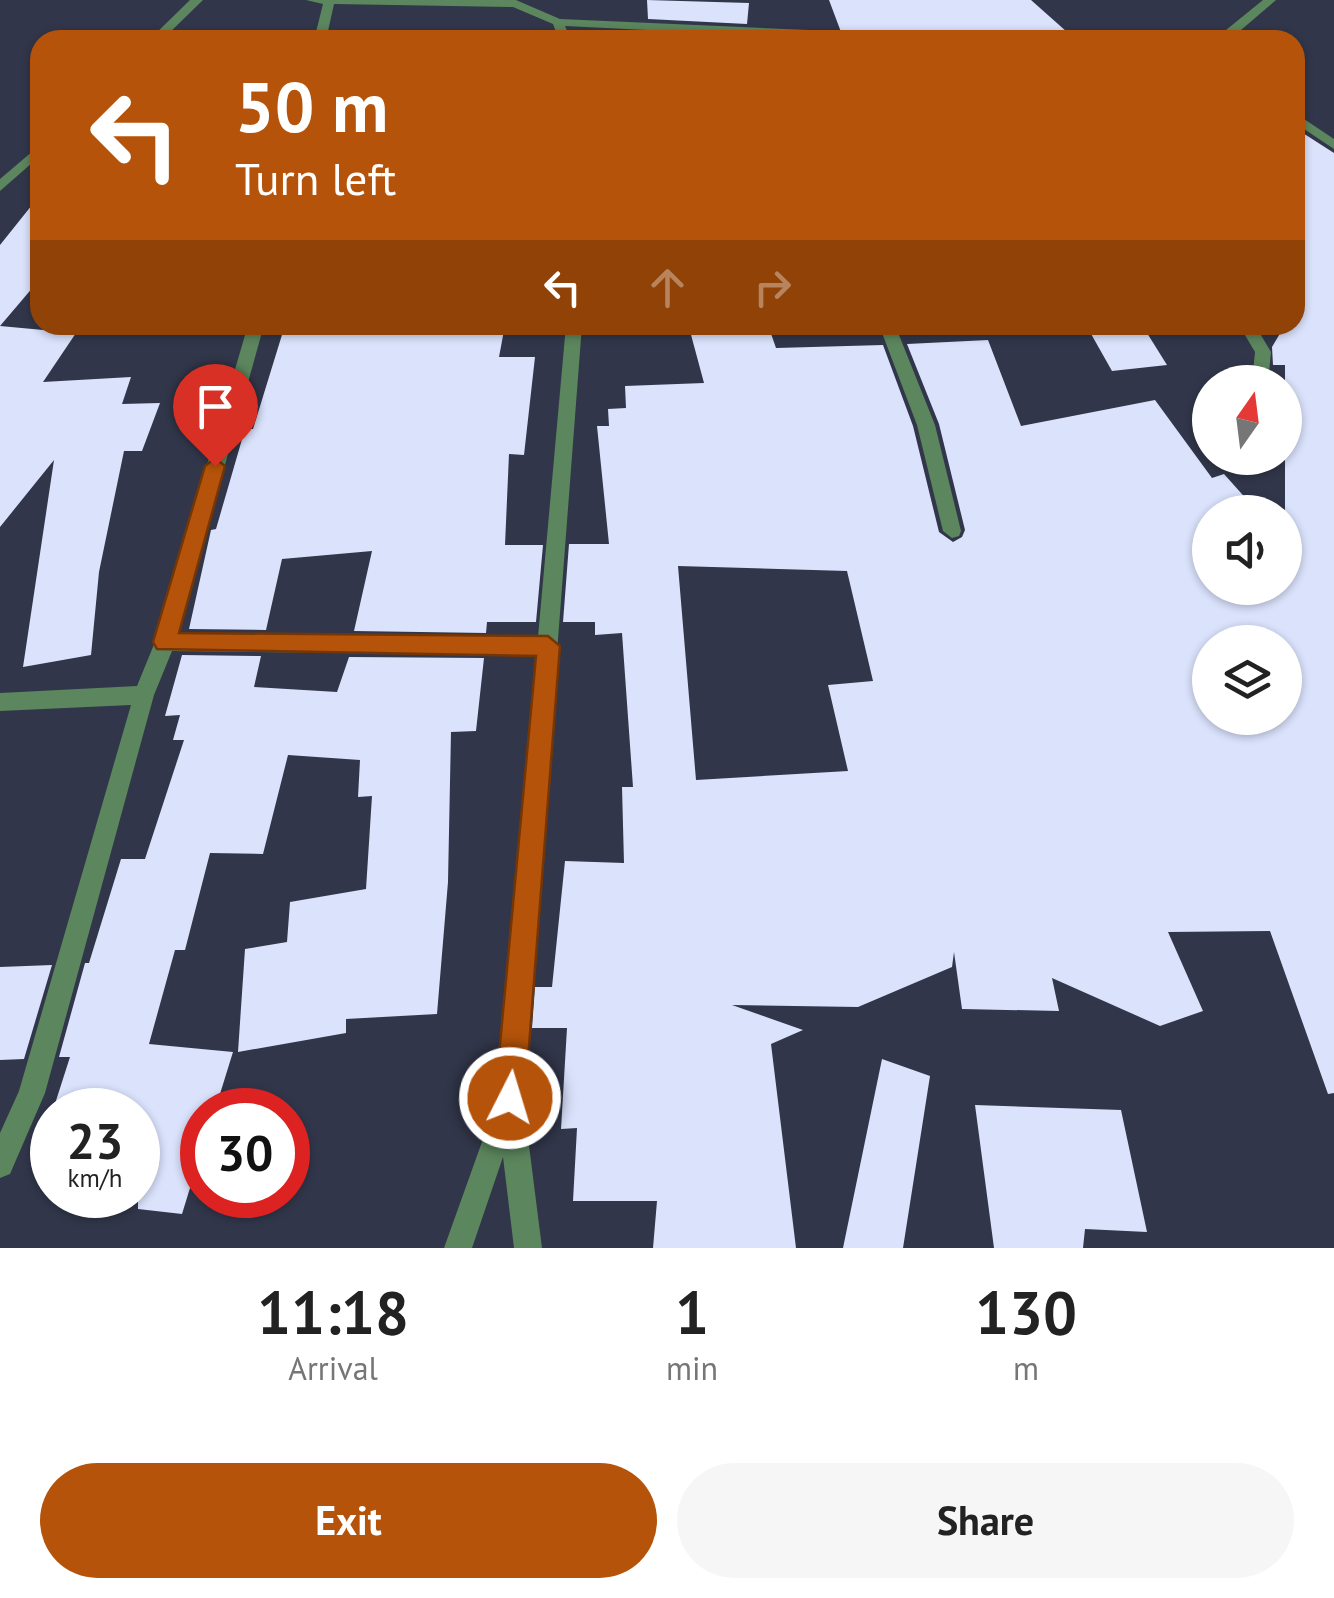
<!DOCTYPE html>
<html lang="en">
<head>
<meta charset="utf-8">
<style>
	body { margin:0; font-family:"PT Sans",sans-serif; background:#f6f6f6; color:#222; height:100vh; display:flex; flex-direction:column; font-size:38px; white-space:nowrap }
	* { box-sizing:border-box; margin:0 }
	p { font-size:32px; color:#767676 }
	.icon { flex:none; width:55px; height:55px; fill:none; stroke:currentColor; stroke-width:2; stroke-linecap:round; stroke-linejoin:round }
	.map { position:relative; height:1248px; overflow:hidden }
	.drawer { display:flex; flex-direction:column; background:#fff; flex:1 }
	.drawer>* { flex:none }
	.hud { position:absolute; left:30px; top:30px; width:1275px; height:305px; border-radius:30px; box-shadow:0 2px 8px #0004; background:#b45309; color:#fff; overflow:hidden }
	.needle { width:65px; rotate:14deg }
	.buttons { position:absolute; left:1192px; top:365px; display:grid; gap:20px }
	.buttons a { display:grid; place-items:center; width:110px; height:110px; border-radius:50%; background:#fff; box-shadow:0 2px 8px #0004; font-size:50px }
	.speed { position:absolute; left:30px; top:1088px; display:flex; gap:20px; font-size:50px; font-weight:700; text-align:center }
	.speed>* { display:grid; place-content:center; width:130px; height:130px; border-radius:50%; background:#fff; box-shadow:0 2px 8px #0004; line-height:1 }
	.speed small { font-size:25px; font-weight:400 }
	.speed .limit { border:15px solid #d22; background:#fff; color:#111 }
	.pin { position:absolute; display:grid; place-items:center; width:85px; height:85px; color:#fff; margin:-102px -42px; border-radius:50% 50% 50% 0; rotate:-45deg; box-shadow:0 0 10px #0007 }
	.pin .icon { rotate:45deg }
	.me { position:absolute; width:110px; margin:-55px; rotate:5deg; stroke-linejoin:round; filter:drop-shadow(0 0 8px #0008) }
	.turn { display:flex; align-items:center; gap:35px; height:210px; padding:0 40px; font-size:45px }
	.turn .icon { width:130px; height:130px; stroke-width:2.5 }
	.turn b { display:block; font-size:70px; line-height:85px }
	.lanes { display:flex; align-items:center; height:95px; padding:0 40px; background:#0003; justify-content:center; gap:50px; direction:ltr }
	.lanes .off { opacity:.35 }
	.eta { display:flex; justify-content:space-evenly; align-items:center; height:170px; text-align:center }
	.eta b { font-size:60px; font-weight:700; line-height:70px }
	.primary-button { display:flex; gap:20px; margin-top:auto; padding:20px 40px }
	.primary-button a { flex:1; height:115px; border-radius:60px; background:#b45309; color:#fff; font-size:40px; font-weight:700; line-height:115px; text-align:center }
	.primary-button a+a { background:#f6f6f6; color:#222 }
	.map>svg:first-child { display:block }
	.building { fill:#dae2fc; fill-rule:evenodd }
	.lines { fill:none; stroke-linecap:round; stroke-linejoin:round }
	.service { fill:#5c865d; fill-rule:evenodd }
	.minor { fill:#5c865d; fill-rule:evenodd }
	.route { fill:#b45309; stroke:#753606; stroke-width:2.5 }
</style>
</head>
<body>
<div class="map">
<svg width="1334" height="1248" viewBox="0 0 1334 1248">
	<rect width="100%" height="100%" fill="#31364a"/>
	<path class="building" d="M 647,0 L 749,3 L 747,24 L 648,19 Z
		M 829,0 L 1031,0 L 1076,40 L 844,40 Z
		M 1295,128 L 1334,153 L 1334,1093 L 1328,1094 L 1270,931 L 1168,932 L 1203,1011 L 1160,1026 L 1052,978 L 1059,1011 L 962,1009 L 954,952 L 952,967 L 858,1007 L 732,1005 L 803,1030 L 771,1044 L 796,1248 L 653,1248 L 657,1201 L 573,1201 L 577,1128 L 561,1129 L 567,1028 L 532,1028 L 535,987 L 552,987 L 565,861 L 624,863 L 622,787 L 633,787 L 622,633 L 595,635 L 595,622 L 563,622 L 569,544 L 609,544 L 597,426 L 609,426 L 608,409 L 626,408 L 625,386 L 704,383 L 690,331 L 768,325 L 776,348 L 883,345 L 913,426 L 939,532 L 953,542 L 962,537 L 965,530 L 939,424 L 907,344 L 988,340 L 1021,426 L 1155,400 L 1212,478 L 1224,474 L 1258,512 L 1210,512 L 1210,588 L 1285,588 L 1285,365 L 1273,365 L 1272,347 L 1285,325 L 1295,325 ZM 678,566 L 847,571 L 873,681 L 828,685 L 848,771 L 696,780 ZM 1210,642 L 1285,642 L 1285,718 L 1210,718 Z
		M 40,195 L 40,279 L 0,326 L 0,245 Z
		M 285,325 L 505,325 L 499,357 L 535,357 L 524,455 L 509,454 L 505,545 L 543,545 L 536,622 L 487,622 L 486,633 L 354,631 L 372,551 L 282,559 L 266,630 L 189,629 L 211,530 L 216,529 L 245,429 L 253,429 Z
		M 1086,325 L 1142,325 L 1167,365 L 1112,371 Z
		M 0,326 L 76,333 L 43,382 L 131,377 L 122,404 L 160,403 L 142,451 L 124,451 L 99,572 L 91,655 L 23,667 L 54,460 L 0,527 Z
		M 182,655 L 261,656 L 254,687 L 337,692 L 349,657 L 484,658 L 476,731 L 451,732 L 448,882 L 437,1014 L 346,1019 L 346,1033 L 238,1052 L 245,949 L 287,942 L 290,902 L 366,889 L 372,796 L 358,797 L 360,760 L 288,755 L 263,854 L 210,853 L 185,950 L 175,950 L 149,1044 L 233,1052 L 215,1110 L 202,1110 L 202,1149 L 182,1214 L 138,1209 L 138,1110 L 53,1110 L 70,1057 L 59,1057 L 85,963 L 89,963 L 121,859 L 145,859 L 184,740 L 173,740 L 180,715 L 165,716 Z
		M 52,965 L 24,1059 L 0,1060 L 0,967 Z
		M 882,1059 L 930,1076 L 903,1248 L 843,1248 Z
		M 975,1105 L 1121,1110 L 1147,1232 L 1085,1229 L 1083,1248 L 994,1248 Z"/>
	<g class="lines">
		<path class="service" d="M 1263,0 L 1276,0 L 1234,36 L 1185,40 L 1226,30 Z"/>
		<path class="minor" d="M 190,0 L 203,0 L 162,40 L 149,40 Z
			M 306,0 L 516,0 L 560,19 L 832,31 L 838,35 L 832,39 L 565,26 L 571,40 L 559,40 L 553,24 L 513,7 L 334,4 L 326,40 L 314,40 L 323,4 Z
			M 1295,113 L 1334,139 L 1334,149 L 1295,123 Z
			M 40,145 L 40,156 L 0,191 L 0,179 Z
			M 248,325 L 264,325 L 178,633 L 538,637 L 566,325 L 582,325 L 523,1098 L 542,1248 L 514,1248 L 503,1157 L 472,1248 L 444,1248 L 497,1100 L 536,655 L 172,651 L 154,695 L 45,1093 L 10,1174 L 0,1178 L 0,1133 L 19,1091 L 131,705 L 0,711 L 0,693 L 137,686 L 155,642 Z
			M 879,325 L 895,325 L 935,425 L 961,531 L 959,536 L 952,538 L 943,531 L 917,425 Z
			M 1239,325 L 1255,325 L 1271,352 L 1268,382 L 1252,382 L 1255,352 Z
			M 1249,458 L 1267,458 L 1268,462 L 1259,469 L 1253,467 Z"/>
	</g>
	<path class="route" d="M 215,458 L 225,466 L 179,633 L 548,636 L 560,646 L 525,1098 L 521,1109 L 510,1113 L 499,1109 L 495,1098 L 536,656 L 157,649 L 153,642 L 205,466 Z"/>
</svg>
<div class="buttons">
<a><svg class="needle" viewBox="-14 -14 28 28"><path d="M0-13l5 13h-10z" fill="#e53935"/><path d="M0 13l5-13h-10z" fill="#767676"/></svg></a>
<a><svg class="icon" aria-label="sound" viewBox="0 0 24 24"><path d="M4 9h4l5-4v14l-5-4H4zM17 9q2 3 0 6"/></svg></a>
<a><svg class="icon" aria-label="layers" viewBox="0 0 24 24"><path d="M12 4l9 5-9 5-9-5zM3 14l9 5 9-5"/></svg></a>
</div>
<div class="speed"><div>23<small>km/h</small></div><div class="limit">30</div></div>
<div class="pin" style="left:215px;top:466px;background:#d93025"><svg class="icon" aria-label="arrive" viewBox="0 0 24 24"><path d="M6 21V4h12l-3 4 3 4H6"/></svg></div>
<svg class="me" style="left:510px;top:1098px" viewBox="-20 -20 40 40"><circle r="17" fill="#b45309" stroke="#fff" stroke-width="3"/><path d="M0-11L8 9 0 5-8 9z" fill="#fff"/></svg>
<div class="hud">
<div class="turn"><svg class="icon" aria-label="left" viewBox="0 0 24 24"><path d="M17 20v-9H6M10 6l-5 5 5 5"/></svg><div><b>50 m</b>Turn left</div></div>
<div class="lanes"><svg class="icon" aria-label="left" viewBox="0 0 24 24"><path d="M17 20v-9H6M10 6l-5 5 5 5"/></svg><svg class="icon off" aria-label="ahead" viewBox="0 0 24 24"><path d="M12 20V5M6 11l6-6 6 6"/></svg><svg class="icon off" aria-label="right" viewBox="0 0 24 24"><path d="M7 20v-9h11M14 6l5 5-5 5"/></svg></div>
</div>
</div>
<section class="drawer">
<div class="eta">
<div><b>11:18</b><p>Arrival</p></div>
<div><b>1</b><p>min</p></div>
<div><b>130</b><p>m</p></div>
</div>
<div class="primary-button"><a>Exit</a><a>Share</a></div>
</section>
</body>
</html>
